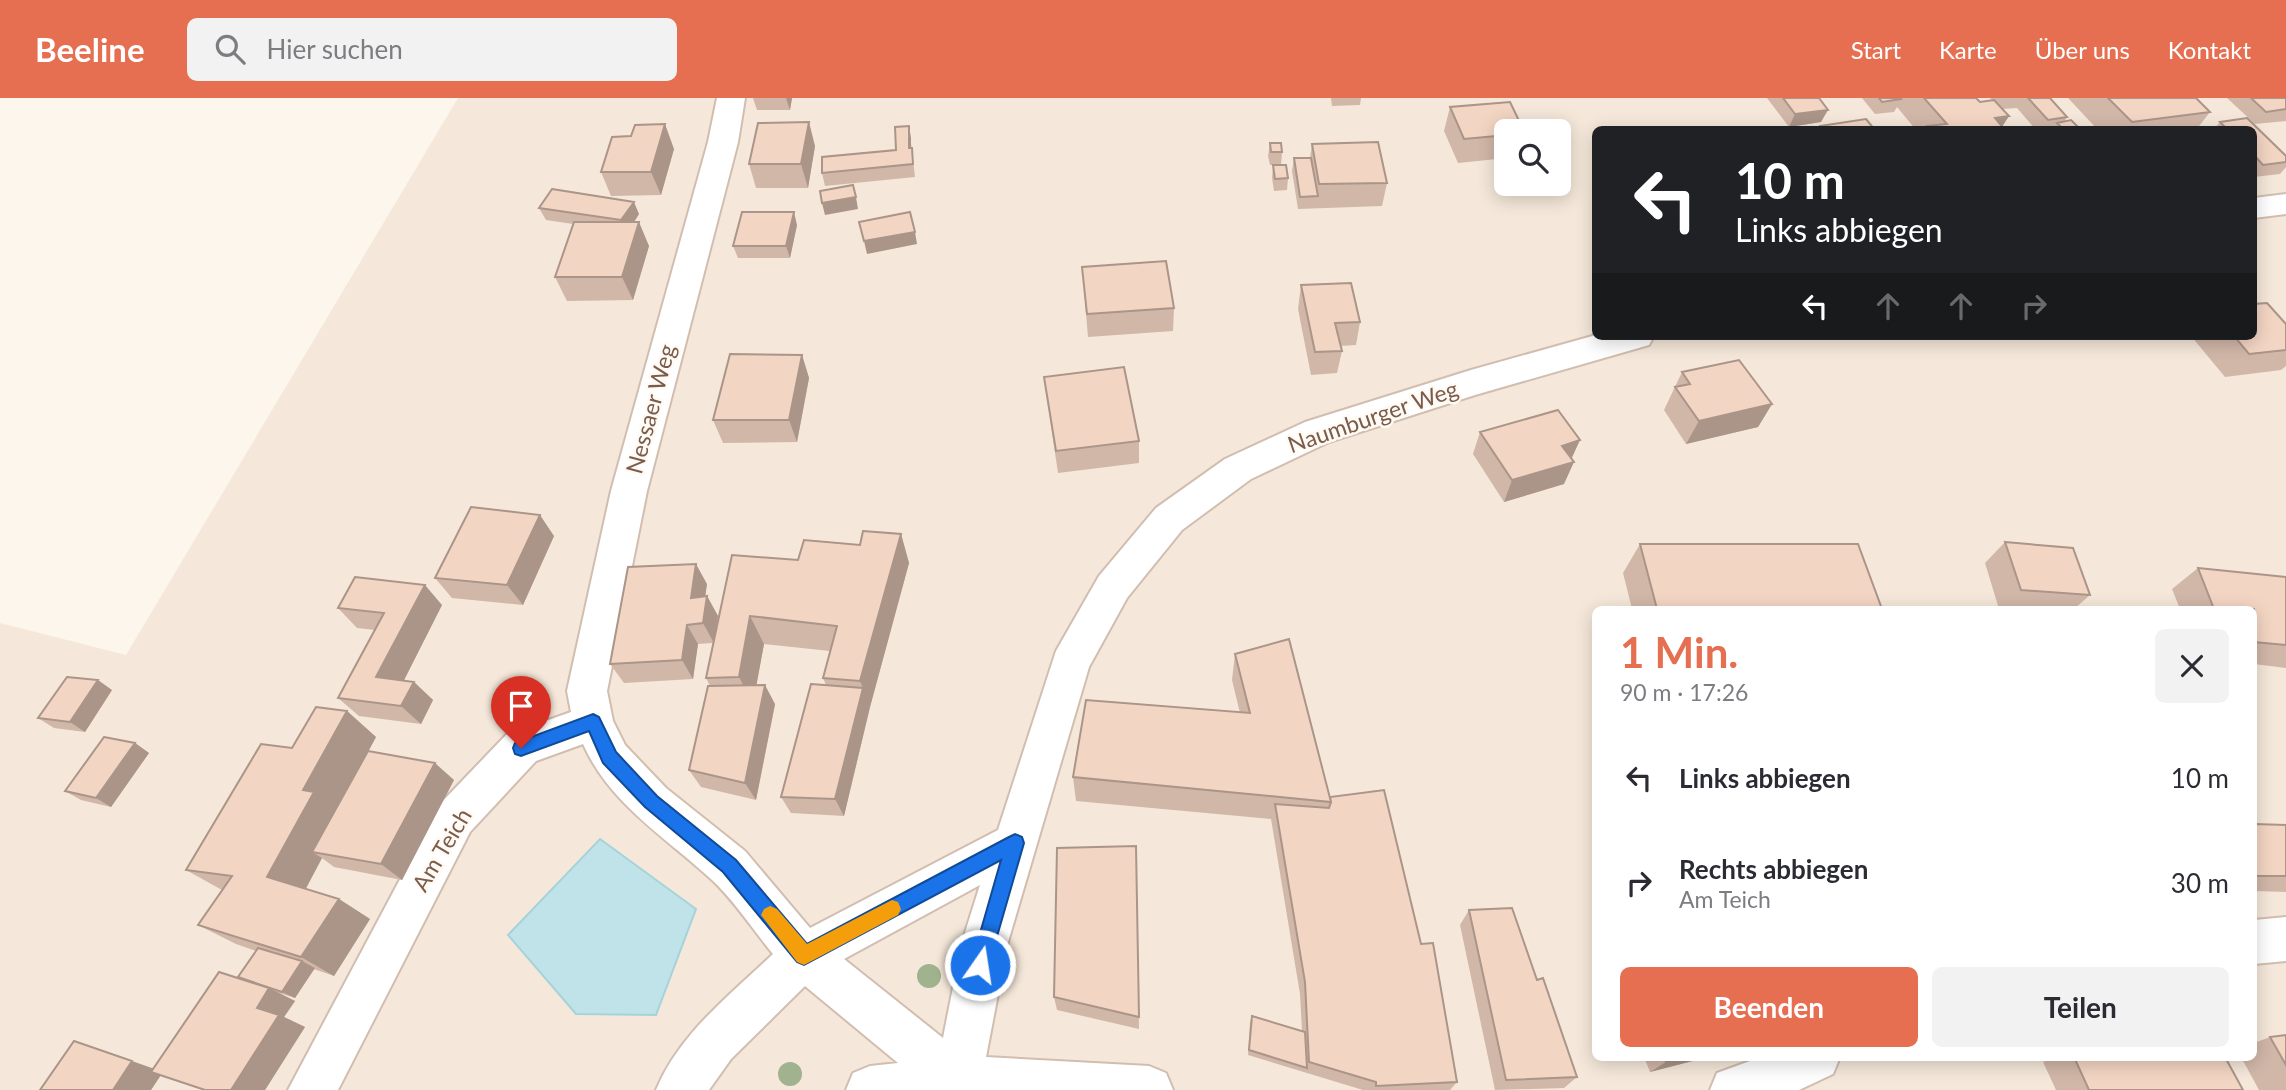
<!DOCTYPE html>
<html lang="de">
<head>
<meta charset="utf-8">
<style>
	body { margin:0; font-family:Lato,sans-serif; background:#f2f2f3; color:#2b2b33; height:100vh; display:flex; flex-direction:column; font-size:26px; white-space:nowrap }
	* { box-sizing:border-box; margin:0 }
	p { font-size:23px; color:#7c7c81 }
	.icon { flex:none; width:38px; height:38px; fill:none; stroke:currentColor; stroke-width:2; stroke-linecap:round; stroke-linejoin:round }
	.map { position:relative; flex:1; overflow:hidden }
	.details { position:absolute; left:1592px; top:508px; width:665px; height:455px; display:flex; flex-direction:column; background:#fff; border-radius:10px; box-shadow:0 4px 18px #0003 }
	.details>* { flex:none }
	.guide { position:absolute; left:1592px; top:28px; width:665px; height:214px; border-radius:10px; box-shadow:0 4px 18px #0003; background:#202124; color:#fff; overflow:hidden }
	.controls { position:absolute; left:1494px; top:21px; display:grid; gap:14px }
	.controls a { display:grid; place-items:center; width:77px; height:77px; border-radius:10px; background:#fff; box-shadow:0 4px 18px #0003; font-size:35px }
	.pin { position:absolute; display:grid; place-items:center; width:60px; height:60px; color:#fff; margin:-72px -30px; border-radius:50% 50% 50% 0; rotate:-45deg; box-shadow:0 0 7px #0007 }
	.pin .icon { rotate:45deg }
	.me { position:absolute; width:77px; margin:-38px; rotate:13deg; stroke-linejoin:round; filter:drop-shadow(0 0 5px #0008) }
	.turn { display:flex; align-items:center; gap:24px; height:147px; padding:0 28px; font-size:32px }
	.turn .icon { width:91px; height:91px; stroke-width:2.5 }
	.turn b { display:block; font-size:49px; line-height:60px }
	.lanes { display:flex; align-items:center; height:66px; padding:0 28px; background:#0003; justify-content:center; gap:35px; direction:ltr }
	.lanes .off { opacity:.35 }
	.round { display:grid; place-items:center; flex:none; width:74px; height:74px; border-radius:10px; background:#f2f2f3 }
	.headline { display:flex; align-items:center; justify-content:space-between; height:119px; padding:0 28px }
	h1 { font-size:42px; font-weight:700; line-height:52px; color:#e76f51 }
	.cta { display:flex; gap:14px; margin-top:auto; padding:14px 28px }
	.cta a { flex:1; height:80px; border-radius:10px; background:#e76f51; color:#fff; font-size:28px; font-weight:700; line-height:80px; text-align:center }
	.cta a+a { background:#f2f2f3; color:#2b2b33 }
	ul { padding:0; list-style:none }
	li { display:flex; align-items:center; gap:21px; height:105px; padding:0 28px }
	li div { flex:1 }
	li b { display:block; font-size:26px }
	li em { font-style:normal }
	header { display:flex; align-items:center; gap:42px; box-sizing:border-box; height:98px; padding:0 35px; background:#e76f51; color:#fff }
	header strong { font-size:33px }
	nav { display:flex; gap:38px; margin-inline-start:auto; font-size:24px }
	.search { width:490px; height:63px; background:#f2f2f3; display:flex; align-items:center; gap:18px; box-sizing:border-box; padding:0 24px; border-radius:10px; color:#7c7c81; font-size:26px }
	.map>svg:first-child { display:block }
	.residential { fill:#f5e8da; fill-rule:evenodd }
	.water { fill:#bfe3e8; stroke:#a5d3da; stroke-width:2 }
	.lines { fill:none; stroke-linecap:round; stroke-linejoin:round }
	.minor-casing { stroke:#d1beb0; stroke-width:4 }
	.minor { fill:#fff; fill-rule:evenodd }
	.tree { fill:#a0b28e }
	.wall { fill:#d1b7a8 }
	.shaded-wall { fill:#aa9588 }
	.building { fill:#f3d5c3; stroke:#aa9588; stroke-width:2 }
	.route { fill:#1a73e8; stroke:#114b97; stroke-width:2 }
	.slow { fill:#f59e0b }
	.labels { text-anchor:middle; stroke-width:5; stroke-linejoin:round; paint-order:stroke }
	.street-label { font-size:23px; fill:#7a5c4d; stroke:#fffaf3 }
</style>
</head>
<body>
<header>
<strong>Beeline</strong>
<div class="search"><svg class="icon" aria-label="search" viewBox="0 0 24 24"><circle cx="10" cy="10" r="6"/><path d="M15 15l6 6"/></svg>Hier suchen</div>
<nav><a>Start</a><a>Karte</a><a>Über uns</a><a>Kontakt</a></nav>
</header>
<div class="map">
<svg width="2286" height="992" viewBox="0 0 2286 992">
	<rect width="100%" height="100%" fill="#fdf6ec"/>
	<path class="residential" d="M 458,0 L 2286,0 L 2286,992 L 0,992 L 0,525 L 126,557 ZM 1596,32 L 2254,32 L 2254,238 L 1596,238 ZM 1507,33 L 1559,33 L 1559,86 L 1507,86 ZM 1596,511 L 2254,511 L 2254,959 L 1596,959 Z"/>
	<path class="water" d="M 600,741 L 696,811 L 656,917 L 576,916 L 508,837 Z"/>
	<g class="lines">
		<g class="minor-casing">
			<path id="minor" d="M 717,0 L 745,0 L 738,44 L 647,393 L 607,593 L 613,623 L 625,647 L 666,690 L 745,753 L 810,830 L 998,732 L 1056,553 L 1099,478 L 1156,410 L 1225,361 L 1305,324 L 1471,272 L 1596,237 L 1654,238 L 1649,247 L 1475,297 L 1329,344 L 1251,381 L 1182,432 L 1127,500 L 1089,569 L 1008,844 L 986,959 L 1149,968 L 1166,975 L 1173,992 L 846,992 L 853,975 L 870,968 L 898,965 L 805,888 L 731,961 L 709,992 L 656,992 C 679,936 730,897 773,856 C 753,832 734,802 711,781 C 664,738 610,706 583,646 L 536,663 L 470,734 L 338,992 L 288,992 L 440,706 L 506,637 L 571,614 L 567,593 L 611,393 L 708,44 ZM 980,787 L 962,844 L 943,940 L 844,861 Z
				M 2286,96 L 2286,116 L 2254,120 L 2254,100 Z
				M 2286,819 L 2286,863 L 2254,866 L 2254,822 Z
				M 1761,959 L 1840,959 L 1833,976 L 1799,992 L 1710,992 L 1717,975 Z"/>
		</g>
		<use href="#minor" class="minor"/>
	</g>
	<g class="tree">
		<circle cx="929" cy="878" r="12"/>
		<circle cx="790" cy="976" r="12"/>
	</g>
	<path class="wall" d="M 753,0 L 792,0 L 790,12 L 757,12 Z
		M 1331,0 L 1361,0 L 1360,7 L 1332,8 Z
		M 1767,0 L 1819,0 L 1821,24 L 1789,29 Z
		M 1862,0 L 1976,0 L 1980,4 L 1992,2 L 1990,0 L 2050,0 L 2067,19 L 2064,24 L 2081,32 L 2036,32 L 2017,10 L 2002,11 L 2009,18 L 2002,28 L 2005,32 L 1916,32 L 1897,9 L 1894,14 L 1875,16 Z
		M 2068,0 L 2196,0 L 2210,14 L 2196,32 L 2098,32 Z
		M 2227,0 L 2286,0 L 2286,23 L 2255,26 Z
		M 1450,9 L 1507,33 L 1507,60 L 1458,65 L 1444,33 Z
		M 2247,20 L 2286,58 L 2286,69 L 2280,76 L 2254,79 L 2254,32 L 2213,32 L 2220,24 Z
		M 909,28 L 915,79 L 825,88 L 822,75 L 896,52 Z
		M 631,38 L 674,51 L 661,97 L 611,98 L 601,74 Z
		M 1270,45 L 1282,54 L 1281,67 L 1270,67 L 1268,58 Z
		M 1312,46 L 1387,85 L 1382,108 L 1298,111 L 1292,73 L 1294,60 L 1310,60 Z
		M 815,48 L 808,90 L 756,90 L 749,66 Z
		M 1273,67 L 1288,80 L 1287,92 L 1274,93 L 1272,80 Z
		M 539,110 L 639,116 L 634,124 L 649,148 L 633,202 L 567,203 L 555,179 L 573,126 L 546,122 Z
		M 797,127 L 790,160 L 738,160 L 733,148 Z
		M 1082,169 L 1174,210 L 1173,233 L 1088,239 Z
		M 1301,187 L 1360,224 L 1356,247 L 1340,248 L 1342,253 L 1337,275 L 1311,277 L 1298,211 Z
		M 2286,226 L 2286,268 L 2281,272 L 2225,279 L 2191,238 L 2254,238 Z
		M 802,257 L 809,280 L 797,344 L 723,345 L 713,322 Z
		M 1682,274 L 1772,306 L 1758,329 L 1686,346 L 1664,312 Z
		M 1044,279 L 1139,343 L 1139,365 L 1058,375 L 1047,301 Z
		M 1480,334 L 1564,386 L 1504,404 L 1473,356 Z
		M 901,436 L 909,465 L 870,609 L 844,718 L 791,715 L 781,699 L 826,587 L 823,580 L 830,553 L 764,546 L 756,588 L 775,606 L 756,702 L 701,689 L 689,672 L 710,588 L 706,580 L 713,545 L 698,546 L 693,581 L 624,585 L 610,566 L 707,486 L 705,499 L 707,498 L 718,518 L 715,535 L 798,462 Z
		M 554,438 L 523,507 L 452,500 L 435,480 Z
		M 2005,444 L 2090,497 L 2074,511 L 1999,511 L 1985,465 Z
		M 1640,446 L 1882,511 L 1632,511 L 1623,475 Z
		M 2198,470 L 2286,479 L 2286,570 L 2254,566 L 2254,511 L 2180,511 L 2172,491 Z
		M 442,507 L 404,582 L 414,584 L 433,602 L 421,626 L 359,618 L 338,600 L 375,532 L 357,530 L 338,510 Z
		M 1235,556 L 1330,699 L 1421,846 L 1457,984 L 1450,992 L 1363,992 L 1248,957 L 1250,924 L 1252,918 L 1302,933 L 1300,896 L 1271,721 L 1076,703 L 1073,679 L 1240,615 L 1232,582 Z
		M 112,592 L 85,634 L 54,630 L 38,620 Z
		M 347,613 L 376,639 L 361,667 L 454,682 L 402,782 L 334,769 L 322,760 L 305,791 L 339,801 L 370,821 L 334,878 L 314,871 L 295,900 L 279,895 L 295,903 L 284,919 L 305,929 L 265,992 L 203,992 L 160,978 L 151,992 L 40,992 L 153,970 L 243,882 L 256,853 L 236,846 L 198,827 L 222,792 L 186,772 L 292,650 Z
		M 135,645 L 149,655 L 111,709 L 81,702 L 65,693 Z
		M 2254,726 L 2286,727 L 2286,794 L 2254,793 Z
		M 1136,748 L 1139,931 L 1057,912 L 1054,899 Z
		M 1469,812 L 1537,882 L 1577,979 L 1564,990 L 1495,992 L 1460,827 Z
		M 2286,937 L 2286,992 L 2259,992 L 2241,959 L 2254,959 L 2254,945 L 2270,939 Z
		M 1644,959 L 1708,959 L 1650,974 Z
		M 2056,959 L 2225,959 L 2243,992 L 2056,992 L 2043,964 Z"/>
	<path class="shaded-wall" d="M 786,0 L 792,0 L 790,12 Z
		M 1828,12 L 1821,24 L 1789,29 L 1795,16 Z
		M 2009,18 L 2000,32 L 1995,20 Z
		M 809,24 L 815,48 L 808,90 L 801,66 Z
		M 665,26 L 674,51 L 661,97 L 651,74 Z
		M 909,28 L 911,40 L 911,63 L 909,50 Z
		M 856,99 L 858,111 L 825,117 L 822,105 Z
		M 634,104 L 639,116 L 627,135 L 621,122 Z
		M 794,114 L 797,127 L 790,160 L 786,148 Z
		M 639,124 L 649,148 L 633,202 L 622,179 Z
		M 915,134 L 917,146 L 867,156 L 864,143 Z
		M 802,257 L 809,280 L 797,344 L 789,322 Z
		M 1772,306 L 1758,329 L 1686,346 L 1699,323 Z
		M 1580,342 L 1570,364 L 1562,348 Z
		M 1574,364 L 1564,386 L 1504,404 L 1512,382 Z
		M 540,417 L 554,438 L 523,507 L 507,487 Z
		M 901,436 L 909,465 L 870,609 L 844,718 L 835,701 L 863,590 L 860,583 Z
		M 696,466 L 707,486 L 702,520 L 691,500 Z
		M 425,487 L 442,507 L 396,598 L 376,579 Z
		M 707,498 L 718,518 L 714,545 L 703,525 Z
		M 750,518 L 764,546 L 753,606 L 739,579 Z
		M 687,527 L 698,546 L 693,581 L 682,562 Z
		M 98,582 L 112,592 L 85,634 L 70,624 Z
		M 414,584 L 433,602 L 421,626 L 401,608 Z
		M 765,587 L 775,606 L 756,702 L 745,685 Z
		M 347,613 L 376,639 L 337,711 L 312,754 L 322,760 L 301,800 L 267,779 L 303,692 Z
		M 135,645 L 149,655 L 111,709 L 96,700 Z
		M 435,665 L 454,682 L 402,782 L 381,766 Z
		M 339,801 L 370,821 L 334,878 L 301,859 Z
		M 302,863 L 315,870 L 295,900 L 282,894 Z
		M 269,890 L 295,903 L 284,919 L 305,929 L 265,992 L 231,992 L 257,910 Z
		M 1683,959 L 1708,959 L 1650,974 L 1666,964 Z
		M 132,963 L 163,974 L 151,992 L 113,992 Z"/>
	<path class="building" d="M 1783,0 L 1819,0 L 1828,12 L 1795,16 Z
		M 1879,0 L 1900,0 L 1901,1 L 1882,4 Z
		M 1924,0 L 1976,0 L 1980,4 L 1994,2 L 2009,18 L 1995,20 L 2005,32 L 1930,32 L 1927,28 L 1947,26 Z
		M 2028,0 L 2050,0 L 2067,19 L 2048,22 Z
		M 2108,0 L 2196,0 L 2210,14 L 2132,24 Z
		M 2251,0 L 2286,0 L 2286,11 L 2266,14 Z
		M 1510,4 L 1524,33 L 1507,33 L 1507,37 L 1464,41 L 1450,9 Z
		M 2247,20 L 2286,58 L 2286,64 L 2263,67 L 2254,57 L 2254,32 L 2228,32 L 2220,24 Z
		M 1866,21 L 1875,32 L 1822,32 L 1820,28 Z
		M 2071,22 L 2081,32 L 2064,32 L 2057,25 Z
		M 809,24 L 801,66 L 749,66 L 758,25 Z
		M 665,26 L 651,74 L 601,74 L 612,39 L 631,38 L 635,27 Z
		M 909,28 L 909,50 L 912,50 L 913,66 L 822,75 L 822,59 L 896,52 L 895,29 Z
		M 1378,44 L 1387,85 L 1319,86 L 1312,46 Z
		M 1270,45 L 1281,45 L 1282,54 L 1271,54 Z
		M 1294,60 L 1311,60 L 1318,98 L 1300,99 Z
		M 1273,67 L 1286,67 L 1288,80 L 1275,81 Z
		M 853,87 L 856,99 L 822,105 L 820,93 Z
		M 552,91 L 634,104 L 621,122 L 539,110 Z
		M 742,114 L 794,114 L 786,148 L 733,148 Z
		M 910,114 L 915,134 L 864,143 L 859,124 Z
		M 574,124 L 639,124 L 622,179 L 555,179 Z
		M 1166,163 L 1174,210 L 1087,216 L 1082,169 Z
		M 1351,185 L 1360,224 L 1335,225 L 1342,253 L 1315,254 L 1301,187 Z
		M 2267,205 L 2286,226 L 2286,252 L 2249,256 L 2234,238 L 2254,238 L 2254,206 Z
		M 730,256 L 802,257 L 789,322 L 713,322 Z
		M 1739,262 L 1772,306 L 1699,323 L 1675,289 L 1690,286 L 1682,274 Z
		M 1124,269 L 1139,343 L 1056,353 L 1044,279 Z
		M 1558,312 L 1580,342 L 1562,348 L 1574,364 L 1512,382 L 1480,334 Z
		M 471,409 L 540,417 L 507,487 L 435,480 Z
		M 863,433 L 901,436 L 860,583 L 823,580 L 837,528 L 750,518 L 739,579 L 706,580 L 732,457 L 798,462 L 804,442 L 860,447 Z
		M 2005,444 L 2073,450 L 2090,497 L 2021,492 Z
		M 1640,446 L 1858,446 L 1882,511 L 1657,511 Z
		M 696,466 L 691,500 L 707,498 L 703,525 L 687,527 L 682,562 L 610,566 L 628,469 Z
		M 2198,470 L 2286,479 L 2286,547 L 2254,544 L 2254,511 L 2214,511 Z
		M 355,479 L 425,487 L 376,579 L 414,584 L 401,608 L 338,600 L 384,515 L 338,510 Z
		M 1289,541 L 1331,704 L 1073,679 L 1086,602 L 1250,615 L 1235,556 Z
		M 67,579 L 98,582 L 70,624 L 38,620 Z
		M 811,586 L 863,590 L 835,701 L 781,699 Z
		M 765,587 L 745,685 L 689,672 L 708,588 Z
		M 316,609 L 347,613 L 303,692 L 314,694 L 267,779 L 339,801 L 301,859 L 198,827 L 232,778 L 186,772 L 261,646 L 292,650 Z
		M 104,639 L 135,645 L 96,700 L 65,693 Z
		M 368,653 L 435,665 L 381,766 L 312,754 Z
		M 1384,692 L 1421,846 L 1433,845 L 1457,984 L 1376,988 L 1376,984 L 1309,964 L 1305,884 L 1275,706 L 1329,710 L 1331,704 L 1330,699 Z
		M 2254,726 L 2286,727 L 2286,778 L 2254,778 Z
		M 1136,748 L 1139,919 L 1054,899 L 1057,750 Z
		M 1512,810 L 1537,882 L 1543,880 L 1577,979 L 1506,982 L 1469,812 Z
		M 258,850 L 302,863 L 282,894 L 238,879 Z
		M 219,874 L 269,890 L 257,910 L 279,917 L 231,992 L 205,992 L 151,974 Z
		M 1252,918 L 1305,934 L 1307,970 L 1249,952 Z
		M 2286,937 L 2286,967 L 2270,939 Z
		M 74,943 L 132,963 L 113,992 L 40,992 Z
		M 1664,959 L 1683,959 L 1666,964 Z
		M 2074,959 L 2225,959 L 2243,992 L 2089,992 Z"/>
	<path class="route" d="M 593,616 L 599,619 L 616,654 L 657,698 L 736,762 L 807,846 L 1009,739 L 1015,736 L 1022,739 L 1024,745 L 987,873 L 980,876 L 974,873 L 971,867 L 1001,762 L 804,867 L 797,864 L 723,774 L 645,709 L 603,665 L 589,633 L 521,658 L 515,656 L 513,650 L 515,645 Z"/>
	<path class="slow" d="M 892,802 L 898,804 L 901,811 L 898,817 L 804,867 L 797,864 L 761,817 L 764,811 L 770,808 L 777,811 L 807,846 Z"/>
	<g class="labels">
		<g class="street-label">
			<text transform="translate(651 311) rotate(-75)" y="8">Nessaer Weg</text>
			<text transform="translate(1373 319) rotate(-19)" y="8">Naumburger Weg</text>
			<text transform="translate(442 752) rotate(-59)" y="8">Am Teich</text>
		</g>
	</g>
</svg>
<div class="controls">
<a><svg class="icon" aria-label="search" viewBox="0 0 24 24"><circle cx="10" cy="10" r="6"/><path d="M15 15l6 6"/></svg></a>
</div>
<div class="pin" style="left:521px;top:650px;background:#d93025"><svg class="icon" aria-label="arrive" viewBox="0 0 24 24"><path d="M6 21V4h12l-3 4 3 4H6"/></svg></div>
<svg class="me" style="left:980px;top:867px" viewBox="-20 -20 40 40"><circle r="17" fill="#1a73e8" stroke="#fff" stroke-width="3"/><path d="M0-11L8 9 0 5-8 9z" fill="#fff"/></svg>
<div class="guide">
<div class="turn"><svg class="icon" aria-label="left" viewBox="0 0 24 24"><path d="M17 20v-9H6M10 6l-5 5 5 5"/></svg><div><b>10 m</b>Links abbiegen</div></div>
<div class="lanes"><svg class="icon" aria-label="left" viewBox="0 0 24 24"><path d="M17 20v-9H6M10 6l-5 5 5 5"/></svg><svg class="icon off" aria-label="ahead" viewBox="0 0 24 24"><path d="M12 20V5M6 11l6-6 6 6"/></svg><svg class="icon off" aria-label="ahead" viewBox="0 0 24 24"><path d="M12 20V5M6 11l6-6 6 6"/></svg><svg class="icon off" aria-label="right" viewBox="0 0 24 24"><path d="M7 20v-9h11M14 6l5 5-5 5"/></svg></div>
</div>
<section class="details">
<div class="headline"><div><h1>1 Min.</h1><p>90 m · 17:26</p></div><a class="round"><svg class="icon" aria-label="close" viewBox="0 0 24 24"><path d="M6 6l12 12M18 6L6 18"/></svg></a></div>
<ul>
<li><svg class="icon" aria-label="left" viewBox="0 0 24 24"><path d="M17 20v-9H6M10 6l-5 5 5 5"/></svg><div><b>Links abbiegen</b></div><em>10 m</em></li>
<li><svg class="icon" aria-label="right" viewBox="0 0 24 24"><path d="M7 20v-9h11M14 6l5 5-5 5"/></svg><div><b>Rechts abbiegen</b><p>Am Teich</p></div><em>30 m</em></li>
</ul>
<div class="cta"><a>Beenden</a><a>Teilen</a></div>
</section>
</div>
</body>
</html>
